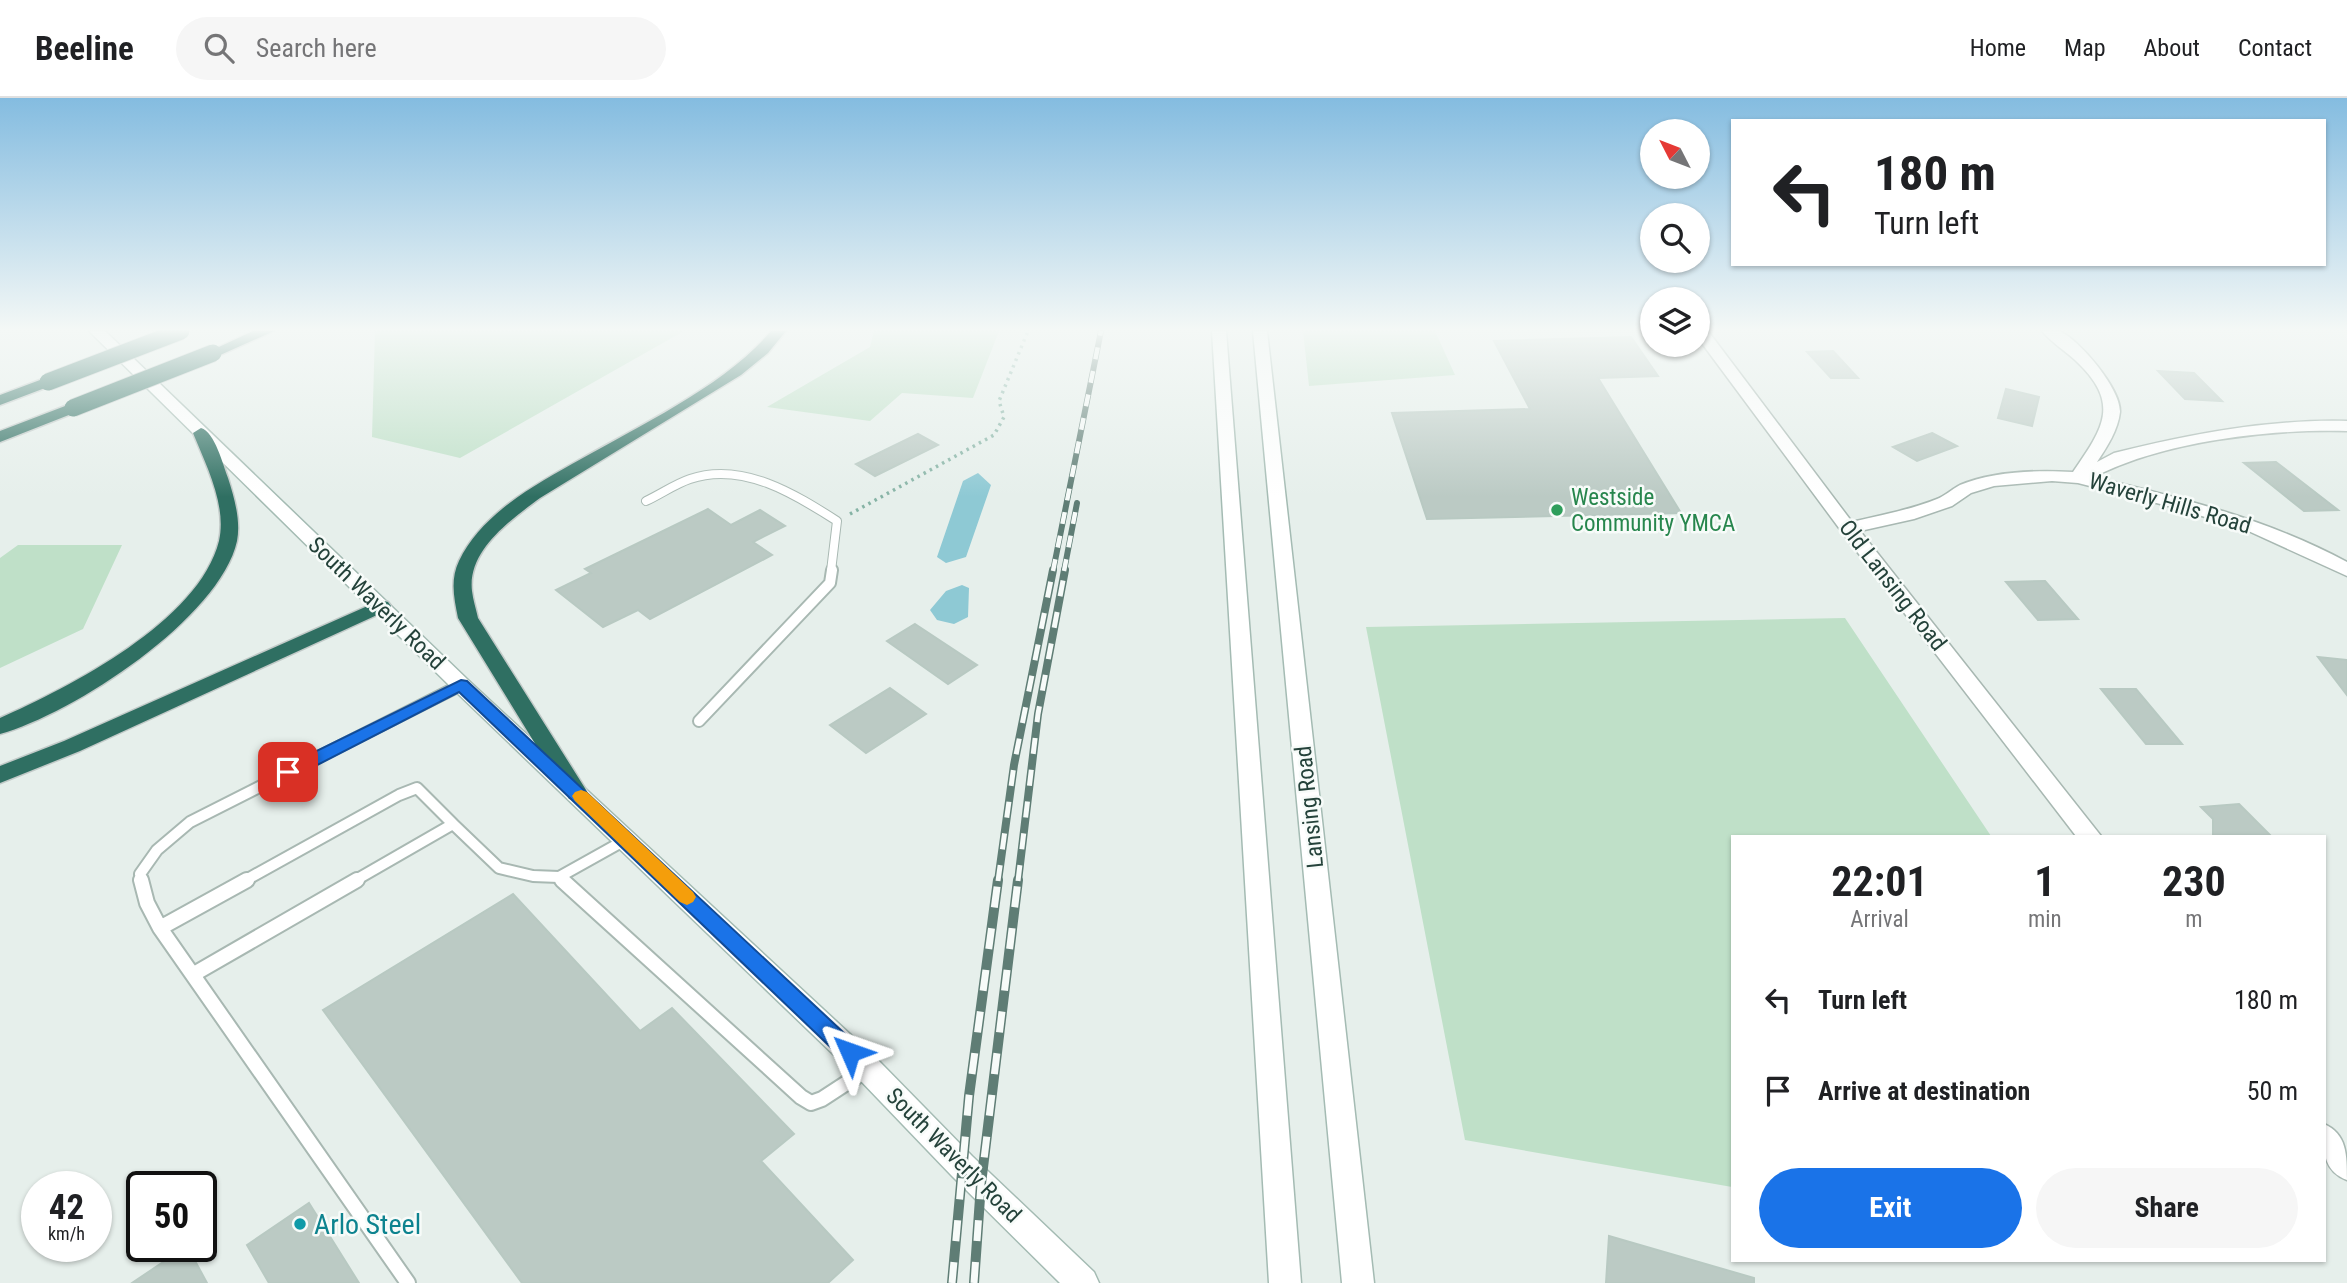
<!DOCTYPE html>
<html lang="en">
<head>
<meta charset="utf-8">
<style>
	body { margin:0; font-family:"Roboto Condensed",sans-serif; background:#f6f6f6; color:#202124; height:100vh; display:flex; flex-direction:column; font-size:26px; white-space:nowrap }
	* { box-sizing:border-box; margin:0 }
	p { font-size:23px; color:#757577 }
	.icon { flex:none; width:38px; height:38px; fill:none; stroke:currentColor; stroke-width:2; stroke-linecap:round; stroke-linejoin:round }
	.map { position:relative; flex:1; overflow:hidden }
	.side { position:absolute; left:1731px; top:737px; width:595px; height:427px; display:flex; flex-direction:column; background:#fff; border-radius:0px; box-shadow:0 2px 5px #0004 }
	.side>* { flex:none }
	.top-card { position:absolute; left:1731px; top:21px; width:595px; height:147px; border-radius:0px; box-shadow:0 2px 5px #0004; background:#fff; color:#202124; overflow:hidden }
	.needle { width:46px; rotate:312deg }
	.buttons { position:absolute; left:1640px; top:21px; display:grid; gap:14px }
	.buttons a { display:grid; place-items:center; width:70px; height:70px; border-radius:50%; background:#fff; box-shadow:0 2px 5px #0004; font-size:35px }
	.speed { position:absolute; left:21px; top:1073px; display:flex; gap:14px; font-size:35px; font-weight:700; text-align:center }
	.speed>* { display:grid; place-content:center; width:91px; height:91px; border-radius:50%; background:#fff; box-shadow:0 2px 5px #0004; line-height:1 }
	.speed small { font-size:18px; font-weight:400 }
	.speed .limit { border:4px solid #111; border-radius:10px; background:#fff; color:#111 }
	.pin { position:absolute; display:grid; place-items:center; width:60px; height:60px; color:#fff; margin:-30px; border-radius:14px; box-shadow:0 4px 10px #0006 }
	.me { position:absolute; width:77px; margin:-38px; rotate:313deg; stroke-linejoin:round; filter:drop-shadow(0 0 5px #0008) }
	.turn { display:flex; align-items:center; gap:24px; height:147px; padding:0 28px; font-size:32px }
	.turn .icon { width:91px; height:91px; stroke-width:2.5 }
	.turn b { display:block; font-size:49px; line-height:60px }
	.eta { display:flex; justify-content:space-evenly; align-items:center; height:119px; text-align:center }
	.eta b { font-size:42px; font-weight:700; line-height:49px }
	.cta { display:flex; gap:14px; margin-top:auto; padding:14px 28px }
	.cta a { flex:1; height:80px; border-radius:42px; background:#1a73e8; color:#fff; font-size:28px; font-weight:700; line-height:80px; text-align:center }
	.cta a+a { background:#f6f6f6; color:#202124 }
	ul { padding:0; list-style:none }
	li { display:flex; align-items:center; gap:21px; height:91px; padding:0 28px }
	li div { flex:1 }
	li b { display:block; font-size:26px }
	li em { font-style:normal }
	header { display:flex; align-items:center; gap:42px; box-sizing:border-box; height:98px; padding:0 35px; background:#fff; border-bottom:2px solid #e0e0e0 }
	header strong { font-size:33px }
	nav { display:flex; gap:38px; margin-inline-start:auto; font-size:24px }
	.search { width:490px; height:63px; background:#f6f6f6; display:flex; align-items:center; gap:18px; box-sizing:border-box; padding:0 24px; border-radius:38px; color:#757577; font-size:26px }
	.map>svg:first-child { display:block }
	.green { fill:#bfe0c8 }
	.water { fill:#8ec9d4 }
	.building { fill:#bbcac4; stroke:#b8c9c2; stroke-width:2 }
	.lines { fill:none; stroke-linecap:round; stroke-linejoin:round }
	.service-far2-casing { stroke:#a8b8b2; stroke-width:10 }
	.service-far1-casing { stroke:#a8b8b2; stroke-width:14 }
	.service-casing { stroke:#a8b8b2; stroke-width:18 }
	.minor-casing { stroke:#a8b8b2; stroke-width:3 }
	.secondary-casing { stroke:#a4bbb3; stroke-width:3 }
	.motorway-casing { stroke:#c2cac8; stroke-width:3 }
	.path { stroke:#86b3a5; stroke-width:3.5; stroke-dasharray:2.5 4.5; stroke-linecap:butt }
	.service-far2 { stroke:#fff; stroke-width:8 }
	.service-far1 { stroke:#fff; stroke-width:10 }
	.service { stroke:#fff; stroke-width:14 }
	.minor { fill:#fff; fill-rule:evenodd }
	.secondary { fill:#fff; fill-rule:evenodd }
	.motorway { fill:#2f6f62; fill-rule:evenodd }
	.rail-far2-casing { stroke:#5f7d75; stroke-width:6 }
	.rail-far1-casing { stroke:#5f7d75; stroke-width:8 }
	.rail-casing { stroke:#5f7d75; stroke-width:10 }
	.rail-far2 { stroke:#f7fbf9; stroke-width:4.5; stroke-dasharray:12; stroke-linecap:butt }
	.rail-far1 { stroke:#f7fbf9; stroke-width:5; stroke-dasharray:16; stroke-linecap:butt }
	.rail { stroke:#f7fbf9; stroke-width:7; stroke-dasharray:21; stroke-linecap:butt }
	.motorway-bridge-casing { stroke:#c2cac8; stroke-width:19; stroke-linecap:butt }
	.motorway-bridge { stroke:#2f6f62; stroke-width:17 }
	.route { fill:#1a73e8; stroke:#114b97; stroke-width:2 }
	.slow { fill:#f59e0b }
	.leisure-dot { fill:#2e9e5b; stroke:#f7fbf9; stroke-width:2.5 }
	.culture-dot { fill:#0f9aa8; stroke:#f7fbf9; stroke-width:2.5 }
	.labels { text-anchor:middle; stroke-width:5; stroke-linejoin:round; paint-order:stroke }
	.leisure-label { font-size:23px; fill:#27864d; stroke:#f7fbf9; text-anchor:start }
	.street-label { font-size:23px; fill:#24423a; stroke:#f7fbf9 }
	.near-culture-label { font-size:28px; fill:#0d838f; stroke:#f7fbf9; text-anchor:start }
</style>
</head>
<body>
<header>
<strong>Beeline</strong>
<div class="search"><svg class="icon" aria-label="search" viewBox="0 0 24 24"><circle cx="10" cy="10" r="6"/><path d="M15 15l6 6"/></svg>Search here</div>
<nav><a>Home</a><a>Map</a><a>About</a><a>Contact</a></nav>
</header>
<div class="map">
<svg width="2347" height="1185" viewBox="0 0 2347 1185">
	<rect width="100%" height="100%" fill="#e6efeb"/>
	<path class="green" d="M 375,233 L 684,233 L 460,360 L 372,339 Z
		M 874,233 L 999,233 L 973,300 L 902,295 L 870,323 L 767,309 L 870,249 Z
		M 1303,233 L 1435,233 L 1455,277 L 1309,288 Z
		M 18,447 L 122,447 L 83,531 L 0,570 L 0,460 Z
		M 1845,520 L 1991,738 L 1732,738 L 1732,1089 L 1465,1042 L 1366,529 Z"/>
	<path class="water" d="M 978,375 L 991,387 L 966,459 L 946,465 L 937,459 L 963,383 Z
		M 962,487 L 969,490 L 968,519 L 954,526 L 937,522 L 930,512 L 946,493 Z"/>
	<path class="building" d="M 1631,239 L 1658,278 L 1598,280 L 1681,415 L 1427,421 L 1392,315 L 1530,311 L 1494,243 Z
		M 1833,253 L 1858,280 L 1831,280 L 1807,254 Z
		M 2158,273 L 2194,275 L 2222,303 L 2185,301 Z
		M 2006,291 L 2039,299 L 2032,328 L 1998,320 Z
		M 1932,335 L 1957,348 L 1917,363 L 1893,349 Z
		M 918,336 L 938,347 L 875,378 L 856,366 Z
		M 2276,364 L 2338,412 L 2304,413 L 2244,365 Z
		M 708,411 L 731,427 L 760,412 L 785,428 L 753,444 L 772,457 L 650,521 L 638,512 L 603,529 L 556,492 L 591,475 L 585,471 Z
		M 2045,483 L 2078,521 L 2038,522 L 2006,484 Z
		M 915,526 L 977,567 L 948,586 L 887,543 Z
		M 2318,559 L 2347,562 L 2347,597 Z
		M 890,590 L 926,616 L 866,655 L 830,627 Z
		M 2101,591 L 2136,591 L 2182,646 L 2146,646 Z
		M 2239,706 L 2271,738 L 2213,738 L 2213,721 L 2201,709 Z
		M 513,796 L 640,933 L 672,910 L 794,1036 L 761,1063 L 853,1162 L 828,1185 L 522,1185 L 323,912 Z
		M 309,1105 L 359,1185 L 269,1185 L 247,1147 Z
		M 1609,1138 L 1754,1180 L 1754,1185 L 1606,1185 Z
		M 187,1148 L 207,1185 L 132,1185 Z"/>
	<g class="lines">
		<g class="service-far2-casing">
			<path id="service-far2" d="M 646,403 C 661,396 675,386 690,381 C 742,363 795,396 837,423 L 831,473"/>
		</g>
		<g class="service-far1-casing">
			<path id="service-far1" d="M 699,623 L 830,485 L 832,472
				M 142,783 L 140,776 L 157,752 L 190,724 L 461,587
				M 244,783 L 399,697 L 417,690 L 453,726
				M 354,783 L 453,726 L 499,770 L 533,778 L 559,779
				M 564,783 L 559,779 L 627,741"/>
		</g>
		<g class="service-casing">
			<path id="service" d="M 141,782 L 147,805 L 160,830 L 408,1185
				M 562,782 L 801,999 L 811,1005 L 822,1001 L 868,971
				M 160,830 L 247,782
				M 194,876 L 357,782"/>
		</g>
		<g class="minor-casing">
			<path id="minor" d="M 1698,233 L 1708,233 L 1852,424 C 1881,417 1910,412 1937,401 C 1945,398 1952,391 1960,387 C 1993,373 2038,372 2073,374 C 2104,329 2121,305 2075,262 C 2064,252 2051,244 2042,233 C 2046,233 2054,232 2059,233 C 2079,241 2121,291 2120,314 C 2118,332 2107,349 2097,364 L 2114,355 C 2190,336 2268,321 2347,323 L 2347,333 C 2269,331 2164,343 2094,379 C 2181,400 2268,421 2347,464 L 2347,478 L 2244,431 L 2176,410 L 2078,385 L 2052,383 L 1994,388 L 1971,395 L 1952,408 L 1914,421 L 1860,433 L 2101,738 L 2076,738 L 1842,434 L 1698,240 Z
				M 2324,1026 C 2347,1036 2347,1057 2347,1082 C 2321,1072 2324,1050 2324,1026 Z"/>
		</g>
		<g class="secondary-casing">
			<path id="secondary" d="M 89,233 L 105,233 L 468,582 L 878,962 L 972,1058 L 1094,1174 L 1099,1185 L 1060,1185 L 952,1078 L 858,980 L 454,592 Z
				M 1212,233 L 1226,233 L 1301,1185 L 1269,1185 Z
				M 1253,233 L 1267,233 L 1374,1185 L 1342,1185 Z"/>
		</g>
		<g class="motorway-casing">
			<path id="motorway" d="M 253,233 L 274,233 L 218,258 L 208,258 L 206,255 Z
				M 771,233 L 786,233 L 768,255 L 741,277 L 540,400 C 512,421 467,452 472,493 C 473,502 476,511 478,520 L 588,695 L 585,701 L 577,703 L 569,701 L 458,520 C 454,500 450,482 459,463 C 482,415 536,386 581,361 C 641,327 727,286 771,233 Z
				M 48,279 L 53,281 L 56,284 L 53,287 L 0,307 L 0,297 Z
				M 73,305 L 81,310 L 79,313 L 0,344 L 0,333 Z
				M 201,330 C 215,334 223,367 228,380 C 234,399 241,422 237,443 C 220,520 73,616 0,636 L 0,620 C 70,589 199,523 219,443 C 227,407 206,367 193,335 Z
				M 381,502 L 388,504 L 391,508 L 388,512 L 80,653 L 0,685 L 0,668 L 64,643 Z"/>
		</g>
		<path class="path" d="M 850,416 L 994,337 L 1004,319 L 999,303 L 1028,233"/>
		<use href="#service-far2" class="service-far2"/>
		<use href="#service-far1" class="service-far1"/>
		<use href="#service" class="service"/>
		<use href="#minor" class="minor"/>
		<use href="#secondary" class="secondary"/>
		<use href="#motorway" class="motorway"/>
		<g class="rail-far2-casing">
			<path id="rail-far2" d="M 1053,473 L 1101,233
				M 1064,473 L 1077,405"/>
		</g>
		<g class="rail-far1-casing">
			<path id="rail-far1" d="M 998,783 L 1014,667 L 1053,472
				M 1018,783 L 1038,616 L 1065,472"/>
		</g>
		<g class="rail-casing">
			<path id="rail" d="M 952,1185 L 969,998 L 998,782
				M 974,1185 L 981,1086 L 1018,782"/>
		</g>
		<use href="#rail-far2" class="rail-far2"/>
		<use href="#rail-far1" class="rail-far1"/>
		<use href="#rail" class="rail"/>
		<g class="motorway-bridge-casing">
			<path id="motorway-bridge" d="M 48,284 L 181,233
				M 73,310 L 213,255"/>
		</g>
		<use href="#motorway-bridge" class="motorway-bridge"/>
	</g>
	<linearGradient id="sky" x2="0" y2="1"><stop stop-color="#84bce0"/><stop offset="0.58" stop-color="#f4f8f6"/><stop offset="1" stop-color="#f4f8f6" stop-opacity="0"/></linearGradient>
	<rect width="2347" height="399" fill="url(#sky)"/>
	<path class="route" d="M 461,582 L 467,583 L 858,948 L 861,954 L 858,961 L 850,963 L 843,961 L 459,594 L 294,679 L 288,680 L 280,674 L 282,670 Z"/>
	<path class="slow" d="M 581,692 L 587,694 L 693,794 L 696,799 L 693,804 L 687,807 L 680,804 L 575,703 L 572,698 L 575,694 Z"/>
	<circle class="leisure-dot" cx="1557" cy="412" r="7"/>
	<circle class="culture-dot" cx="300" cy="1126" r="7"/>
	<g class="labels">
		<g class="leisure-label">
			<text x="1571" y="407">Westside<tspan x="1571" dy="26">Community YMCA</tspan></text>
		</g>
		<g class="street-label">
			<text transform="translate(2170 405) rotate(16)" y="8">Waverly Hills Road</text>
			<text transform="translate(1893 487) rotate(52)" y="8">Old Lansing Road</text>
			<text transform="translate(377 505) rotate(44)" y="8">South Waverly Road</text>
			<text transform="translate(1309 709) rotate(-96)" y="8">Lansing Road</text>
			<text transform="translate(954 1057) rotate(45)" y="8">South Waverly Road</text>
		</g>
		<g class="near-culture-label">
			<text x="314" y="1136">Arlo Steel</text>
		</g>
	</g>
</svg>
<div class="buttons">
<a><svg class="needle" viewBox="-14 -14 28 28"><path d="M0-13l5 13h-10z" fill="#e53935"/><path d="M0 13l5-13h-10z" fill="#757577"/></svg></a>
<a><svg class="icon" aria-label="search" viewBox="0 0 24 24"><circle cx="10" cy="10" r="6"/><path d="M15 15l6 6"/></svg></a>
<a><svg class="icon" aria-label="layers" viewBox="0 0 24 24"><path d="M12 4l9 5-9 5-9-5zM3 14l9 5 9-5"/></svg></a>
</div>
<div class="speed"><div>42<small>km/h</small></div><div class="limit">50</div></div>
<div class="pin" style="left:288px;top:674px;background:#d93025"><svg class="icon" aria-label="arrive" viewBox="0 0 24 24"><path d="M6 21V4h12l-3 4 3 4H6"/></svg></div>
<svg class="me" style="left:850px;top:954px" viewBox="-20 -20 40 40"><path d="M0-17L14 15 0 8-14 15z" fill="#1a73e8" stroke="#fff" stroke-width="4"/></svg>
<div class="top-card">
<div class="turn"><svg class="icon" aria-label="left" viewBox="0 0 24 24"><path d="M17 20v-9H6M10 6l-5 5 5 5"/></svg><div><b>180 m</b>Turn left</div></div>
</div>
<section class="side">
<div class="eta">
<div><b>22:01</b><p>Arrival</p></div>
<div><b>1</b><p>min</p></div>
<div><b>230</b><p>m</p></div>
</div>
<ul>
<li><svg class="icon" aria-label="left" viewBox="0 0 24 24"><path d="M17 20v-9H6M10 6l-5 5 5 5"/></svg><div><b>Turn left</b></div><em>180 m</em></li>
<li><svg class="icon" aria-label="arrive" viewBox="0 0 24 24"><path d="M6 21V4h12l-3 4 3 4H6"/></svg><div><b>Arrive at destination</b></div><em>50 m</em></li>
</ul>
<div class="cta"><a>Exit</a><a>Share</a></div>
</section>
</div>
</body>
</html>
